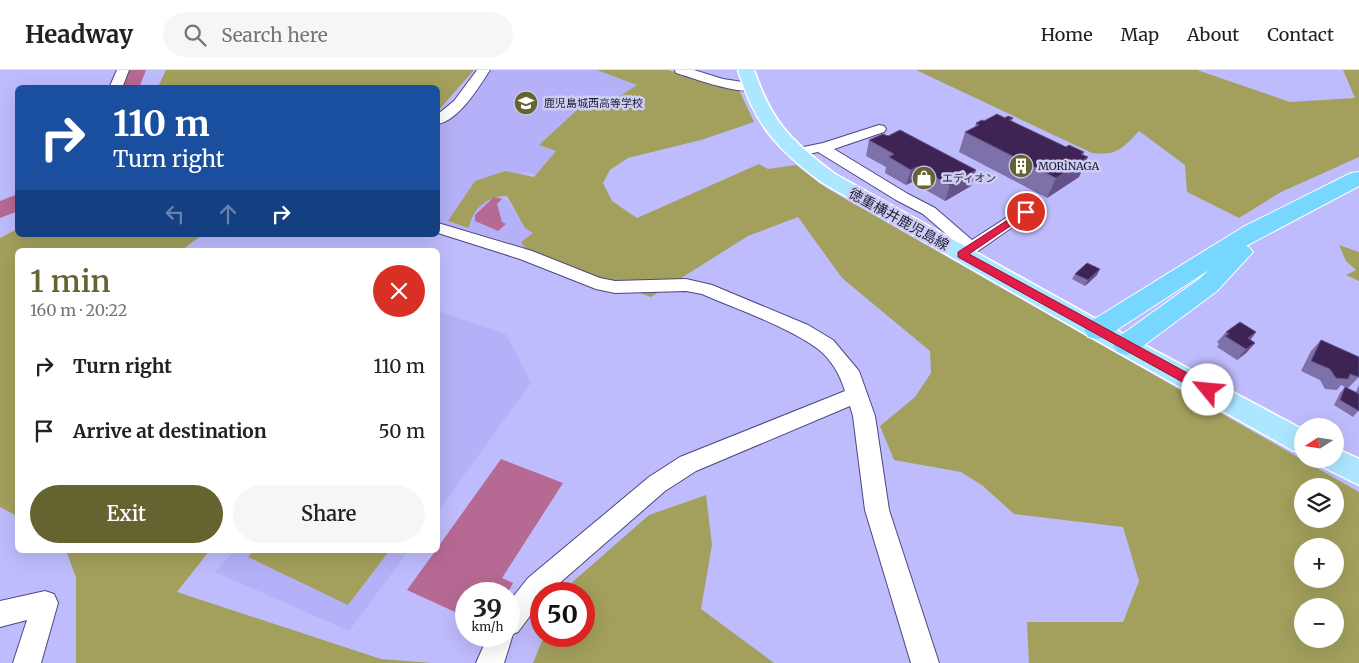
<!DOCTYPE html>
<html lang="en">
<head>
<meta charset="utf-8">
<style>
	body { margin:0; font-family:Merriweather,"Noto Sans JP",serif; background:#f6f6f6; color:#202124; height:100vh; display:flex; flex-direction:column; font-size:19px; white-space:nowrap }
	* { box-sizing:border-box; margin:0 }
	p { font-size:16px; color:#757577 }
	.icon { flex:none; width:28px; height:28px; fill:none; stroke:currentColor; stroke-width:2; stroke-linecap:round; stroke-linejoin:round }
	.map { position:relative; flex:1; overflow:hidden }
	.side { position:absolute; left:15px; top:178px; width:425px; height:305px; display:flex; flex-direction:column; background:#fff; border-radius:8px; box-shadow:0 5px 20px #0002 }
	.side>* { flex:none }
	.top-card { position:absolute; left:15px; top:15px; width:425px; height:152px; border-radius:8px; box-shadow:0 5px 20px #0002; background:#1a4fa0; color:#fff; overflow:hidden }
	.needle { width:32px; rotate:258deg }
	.controls { position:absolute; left:1294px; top:348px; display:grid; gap:10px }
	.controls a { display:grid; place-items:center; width:50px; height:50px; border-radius:50%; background:#fff; box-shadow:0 5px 20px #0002; font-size:25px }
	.speed { position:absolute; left:455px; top:512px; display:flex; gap:10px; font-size:25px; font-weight:700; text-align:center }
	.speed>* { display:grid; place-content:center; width:65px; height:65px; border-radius:50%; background:#fff; box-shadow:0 5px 20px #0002; line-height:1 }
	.speed small { font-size:12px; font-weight:400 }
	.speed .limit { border:8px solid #d22; background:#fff; color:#111 }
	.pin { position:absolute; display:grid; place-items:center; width:42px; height:42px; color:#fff; margin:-21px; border:2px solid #fff; border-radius:50%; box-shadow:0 1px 5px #0007 }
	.me { position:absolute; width:55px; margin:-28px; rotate:298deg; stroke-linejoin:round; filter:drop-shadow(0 0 4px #0008) }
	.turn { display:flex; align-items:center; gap:18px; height:105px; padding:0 15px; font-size:22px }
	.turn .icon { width:65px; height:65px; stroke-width:2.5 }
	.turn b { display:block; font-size:35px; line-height:42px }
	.lanes { display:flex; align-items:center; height:48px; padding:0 15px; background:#0003; justify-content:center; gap:25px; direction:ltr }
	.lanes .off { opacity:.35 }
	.round { display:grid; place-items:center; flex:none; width:52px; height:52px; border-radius:26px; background:#f6f6f6 }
	.headline { display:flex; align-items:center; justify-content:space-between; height:85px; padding:0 15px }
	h1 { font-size:30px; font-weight:600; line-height:38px; color:#656330 }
	.primary-button { display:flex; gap:10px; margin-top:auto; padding:10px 15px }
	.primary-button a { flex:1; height:58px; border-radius:30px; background:#656330; color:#fff; font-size:20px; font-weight:600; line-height:58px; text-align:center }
	.primary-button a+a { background:#f6f6f6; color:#202124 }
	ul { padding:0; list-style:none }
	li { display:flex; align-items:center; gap:15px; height:65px; padding:0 15px }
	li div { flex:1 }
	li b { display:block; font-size:19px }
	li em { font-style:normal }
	header { display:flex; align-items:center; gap:30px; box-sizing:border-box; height:70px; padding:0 25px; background:#fff; border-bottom:1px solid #e0e0e0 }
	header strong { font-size:24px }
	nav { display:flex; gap:28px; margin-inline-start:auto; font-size:18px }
	.search { width:350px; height:45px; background:#f6f6f6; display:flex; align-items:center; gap:12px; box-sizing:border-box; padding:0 18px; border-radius:28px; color:#757577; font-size:19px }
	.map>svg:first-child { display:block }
	.built { fill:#b5b1f8 }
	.green { fill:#a3a05d; fill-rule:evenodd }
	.water { fill:#b66993 }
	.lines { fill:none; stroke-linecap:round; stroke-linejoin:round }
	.river { fill:#b66993; fill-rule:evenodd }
	.minor-casing { stroke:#4d477f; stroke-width:2 }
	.major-casing { stroke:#fff; stroke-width:3 }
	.highway-casing { stroke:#fff; stroke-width:2 }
	.minor { fill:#fff; fill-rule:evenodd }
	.major { fill:#ade7ff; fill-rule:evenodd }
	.highway { fill:#77d7ff; fill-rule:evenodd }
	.wall { fill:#7e70a9 }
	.shaded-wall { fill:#655187 }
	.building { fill:#3e2355; stroke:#655187 }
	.route { fill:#e11d48; stroke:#92132f }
	.labels { text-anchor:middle; stroke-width:5; stroke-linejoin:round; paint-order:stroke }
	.far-poi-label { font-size:11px; fill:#1f1d35; stroke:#cecdf4; text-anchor:start }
	.street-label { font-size:14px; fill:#1f1d35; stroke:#cecdf4 }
</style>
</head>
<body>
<header>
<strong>Headway</strong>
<div class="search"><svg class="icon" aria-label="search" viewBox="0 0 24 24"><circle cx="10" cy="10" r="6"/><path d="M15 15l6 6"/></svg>Search here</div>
<nav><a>Home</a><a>Map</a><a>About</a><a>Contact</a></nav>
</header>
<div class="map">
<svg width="1359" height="593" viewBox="0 0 1359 593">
	<rect width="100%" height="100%" fill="#bfbcfd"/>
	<path class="built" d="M 491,0 L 662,0 L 543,106 L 524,102 L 515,111 L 494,125 L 507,130 L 519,148 L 535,151 L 543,164 L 528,179 L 438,152 L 438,55 L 469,29 Z
		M 438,241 L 506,264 L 531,313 L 438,441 Z
		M 235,480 L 409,480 L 349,561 L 215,502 Z"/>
	<path class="green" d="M 166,0 L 474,0 L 438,41 L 438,18 L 158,17 Z
		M 597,0 L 668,0 L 739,20 L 754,52 L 701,70 L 628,88 L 610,100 L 603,113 L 612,131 L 637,148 L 759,94 L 768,99 L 796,95 L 828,119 L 1359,422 L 1359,593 L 1029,593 L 1027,552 L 1123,552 L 1139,511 L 1123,457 L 1014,444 L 983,416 L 961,402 L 894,390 L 880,356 L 915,327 L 931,303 L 930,281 L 842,208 L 798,147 L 748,166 L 651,227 L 528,182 L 521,172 L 533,163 L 525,158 L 507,126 C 487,126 472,139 469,158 L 448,151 L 475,111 L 505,101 L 534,107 L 556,81 L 539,75 L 578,39 L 598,40 L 637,15 ZM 1302,416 L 1335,416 L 1335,449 L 1302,449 ZM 1302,476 L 1335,476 L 1335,509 L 1302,509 ZM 1302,536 L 1335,536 L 1335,569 L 1302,569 Z
		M 916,0 L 1197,0 L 1290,32 L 1355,28 L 1343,0 L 1359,0 L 1359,87 L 1281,122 L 1239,148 L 1187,122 L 1185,95 L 1139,61 C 1123,78 1117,86 1092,83 Z
		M 17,159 L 18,165 L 202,165 L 182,180 L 18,180 L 17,446 L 0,437 L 0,168 Z
		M 1339,175 L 1359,182 L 1359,211 L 1346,205 L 1356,200 L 1346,191 Z
		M 706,425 L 712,475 L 701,539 L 774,593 L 533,593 L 544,566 L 584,566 L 584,524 L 560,523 L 649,445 Z
		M 66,480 L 210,480 L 177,522 L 381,589 L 432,593 L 76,593 L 76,508 Z
		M 255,480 L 390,480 L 348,535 L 248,487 Z"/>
	<path class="water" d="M 494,127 L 502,129 L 497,134 L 502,152 L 506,154 L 498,161 L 475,151 L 475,145 Z
		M 501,389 L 563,413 L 502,508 L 513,513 L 507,524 L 466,524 L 466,547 L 407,520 L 436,480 L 438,480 L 438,477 Z"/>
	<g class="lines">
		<path class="river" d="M 126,0 L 146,0 L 139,18 L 119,18 Z
			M 18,124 L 18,141 L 0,148 L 0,131 Z"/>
		<g class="minor-casing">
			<path id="minor" d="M 117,0 L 129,0 L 122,18 L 109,18 Z
				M 477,0 L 490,0 C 479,17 459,50 438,54 L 438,44 L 454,31 Z
				M 675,0 L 694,0 L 723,9 L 756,14 L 758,17 C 747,29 691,7 676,3 Z
				M 879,55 L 884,56 L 886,59 L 884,62 L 834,79 L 908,124 L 935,138 L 972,170 L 1020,139 L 1032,139 L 1034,142 L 968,188 L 962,190 L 956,188 L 953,184 L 945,183 L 942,179 L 953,170 L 923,144 L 896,130 L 818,82 L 794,87 L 789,86 L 787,83 L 789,80 L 823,73 Z
				M 438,153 L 532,181 L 600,208 L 615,211 L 686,209 L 712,215 L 808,255 L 833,270 L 859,301 L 875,346 L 889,440 L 939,593 L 911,593 L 865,440 L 853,346 L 850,336 L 696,401 L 665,421 L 547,524 L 541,524 L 541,531 L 518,562 L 513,564 L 504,593 L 476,593 L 488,566 L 509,566 L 509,532 L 528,508 L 649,407 L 680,387 L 845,321 C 840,305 832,290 818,279 C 789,257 736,239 702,224 L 686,221 L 615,223 L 596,219 L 520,189 L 438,163 Z
				M 45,521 L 54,524 L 58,533 L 41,593 L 13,593 L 27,550 L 0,557 L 0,531 Z"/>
		</g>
		<g class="major-casing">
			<path id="major" d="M 738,0 L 754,0 C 772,53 791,71 835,104 L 1105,254 L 1302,359 L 1302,383 L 1292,380 L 1089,266 L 821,112 C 776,78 755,55 738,0 Z
				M 1335,378 L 1359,389 L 1359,415 L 1323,397 L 1319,389 L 1335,389 Z"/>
		</g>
		<g class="highway-casing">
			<path id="highway" d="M 1359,102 L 1359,116 L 1246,176 L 1249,177 L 1253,182 L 1217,221 L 1135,282 L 1126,285 L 1117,282 L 1113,275 L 1117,268 L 1199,209 L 1209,200 L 1106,267 L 1097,269 L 1088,267 L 1084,260 L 1088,253 L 1243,157 L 1351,103 Z"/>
		</g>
		<use href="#minor" class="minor"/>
		<use href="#major" class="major"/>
		<use href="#highway" class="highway"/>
	</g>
	<path class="wall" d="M 1005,48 L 1013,48 L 1012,51 L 1066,77 L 1084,82 L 1083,84 L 1079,107 L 1047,128 L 959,82 L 965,62 L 975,57 L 976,53 Z
		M 869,70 L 971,116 L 945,131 L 912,112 L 906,115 L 885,103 L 886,97 L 866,86 Z
		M 1075,204 L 1097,205 L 1085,216 L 1072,209 Z
		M 1226,262 L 1256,262 L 1250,270 L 1255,273 L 1246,283 L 1237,290 L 1217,277 L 1219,274 L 1217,272 Z
		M 1321,270 L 1359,307 L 1348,318 L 1341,315 L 1337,320 L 1325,319 L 1320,310 L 1301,301 L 1311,281 Z
		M 1359,315 L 1359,340 L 1353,347 L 1334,335 L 1340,323 L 1345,317 L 1356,322 Z"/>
	<path class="shaded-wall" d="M 1084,82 L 1078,94 L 1088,87 L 1079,107 L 1047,128 L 1056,108 Z
		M 916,97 L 912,112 L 906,115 L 911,100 Z
		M 976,100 L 971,116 L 945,131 L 950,115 Z
		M 1100,199 L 1097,205 L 1085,216 L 1088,210 Z
		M 1256,262 L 1248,273 L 1248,268 Z
		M 1255,273 L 1246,283 L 1237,290 L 1246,279 Z"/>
	<path class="building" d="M 997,44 L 1005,48 L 1008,46 L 1013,48 L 1009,50 L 1066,77 L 1069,75 L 1084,82 L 1081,84 L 1088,87 L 1056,108 L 965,62 L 979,55 L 976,53 L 982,50 L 984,51 Z
		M 900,60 L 976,100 L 950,115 L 916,97 L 911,100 L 889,87 L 894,84 L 869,70 L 883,64 L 888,66 Z
		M 1087,193 L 1100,199 L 1088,210 L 1075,204 Z
		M 1240,252 L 1256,262 L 1248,268 L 1255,273 L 1246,279 L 1225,266 L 1229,264 L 1226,262 Z
		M 1321,270 L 1359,287 L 1359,307 L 1350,304 L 1348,309 L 1336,308 L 1330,299 L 1311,291 Z
		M 1345,317 L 1359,324 L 1359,341 L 1340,330 Z"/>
	<path class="route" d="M 1023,140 L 1026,140 L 1031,142 L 969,184 L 1213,317 L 1214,320 L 1213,324 L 1204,324 L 958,187 L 958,182 Z"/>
	<defs>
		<g id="school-disc" transform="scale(1.25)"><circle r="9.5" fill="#656330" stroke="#cecdf4"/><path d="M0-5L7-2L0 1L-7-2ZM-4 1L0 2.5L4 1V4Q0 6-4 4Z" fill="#fff"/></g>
		<g id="building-disc" transform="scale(1.25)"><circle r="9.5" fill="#656330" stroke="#cecdf4"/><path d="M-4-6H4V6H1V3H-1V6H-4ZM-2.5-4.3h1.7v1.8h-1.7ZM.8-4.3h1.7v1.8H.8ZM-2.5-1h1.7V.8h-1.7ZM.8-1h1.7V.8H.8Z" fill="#fff"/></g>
		<g id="shop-disc" transform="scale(1.25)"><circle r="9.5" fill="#656330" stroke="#cecdf4"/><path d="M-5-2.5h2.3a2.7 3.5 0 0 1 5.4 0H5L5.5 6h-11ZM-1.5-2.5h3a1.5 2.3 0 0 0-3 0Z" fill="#fff"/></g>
	</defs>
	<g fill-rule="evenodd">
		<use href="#school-disc" x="526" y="33"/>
		<use href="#building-disc" x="1021" y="96"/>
		<use href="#shop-disc" x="924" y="108"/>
	</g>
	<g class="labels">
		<g class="far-poi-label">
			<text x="544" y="37">鹿児島城西高等学校</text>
			<text x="1038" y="100">MORiNAGA</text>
			<text x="942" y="112">エディオン</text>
		</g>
		<g class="street-label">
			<text transform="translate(899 149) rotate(29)" y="5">徳重横井鹿児島線</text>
		</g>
	</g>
</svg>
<div class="controls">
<a><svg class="needle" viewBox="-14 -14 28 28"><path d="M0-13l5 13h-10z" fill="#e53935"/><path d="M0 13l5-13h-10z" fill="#757577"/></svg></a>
<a><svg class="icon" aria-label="layers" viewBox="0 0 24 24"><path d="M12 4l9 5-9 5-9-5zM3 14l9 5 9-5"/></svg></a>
<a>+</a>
<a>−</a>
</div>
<div class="speed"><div>39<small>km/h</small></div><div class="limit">50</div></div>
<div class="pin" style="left:1026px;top:142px;background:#d93025"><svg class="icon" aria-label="arrive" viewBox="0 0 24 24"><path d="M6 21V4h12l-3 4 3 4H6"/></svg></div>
<svg class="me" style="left:1208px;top:320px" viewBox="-20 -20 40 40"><circle r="19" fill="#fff"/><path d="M0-13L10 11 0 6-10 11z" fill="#e11d48"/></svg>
<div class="top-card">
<div class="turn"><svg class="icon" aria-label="right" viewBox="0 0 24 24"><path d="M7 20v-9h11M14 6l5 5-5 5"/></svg><div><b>110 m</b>Turn right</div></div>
<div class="lanes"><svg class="icon off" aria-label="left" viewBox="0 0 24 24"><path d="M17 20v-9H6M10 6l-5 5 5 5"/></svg><svg class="icon off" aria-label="ahead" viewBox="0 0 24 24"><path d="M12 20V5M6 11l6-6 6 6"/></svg><svg class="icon" aria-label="right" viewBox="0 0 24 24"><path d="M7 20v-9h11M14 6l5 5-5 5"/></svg></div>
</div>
<section class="side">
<div class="headline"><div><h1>1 min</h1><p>160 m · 20:22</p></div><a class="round" style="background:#d93025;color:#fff"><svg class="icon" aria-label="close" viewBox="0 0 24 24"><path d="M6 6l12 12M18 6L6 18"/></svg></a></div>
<ul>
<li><svg class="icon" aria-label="right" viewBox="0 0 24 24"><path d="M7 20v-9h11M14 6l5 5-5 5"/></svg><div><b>Turn right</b></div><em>110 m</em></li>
<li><svg class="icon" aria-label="arrive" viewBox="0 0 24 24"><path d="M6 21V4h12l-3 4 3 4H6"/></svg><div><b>Arrive at destination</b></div><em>50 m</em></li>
</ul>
<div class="primary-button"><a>Exit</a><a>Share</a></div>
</section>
</div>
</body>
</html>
